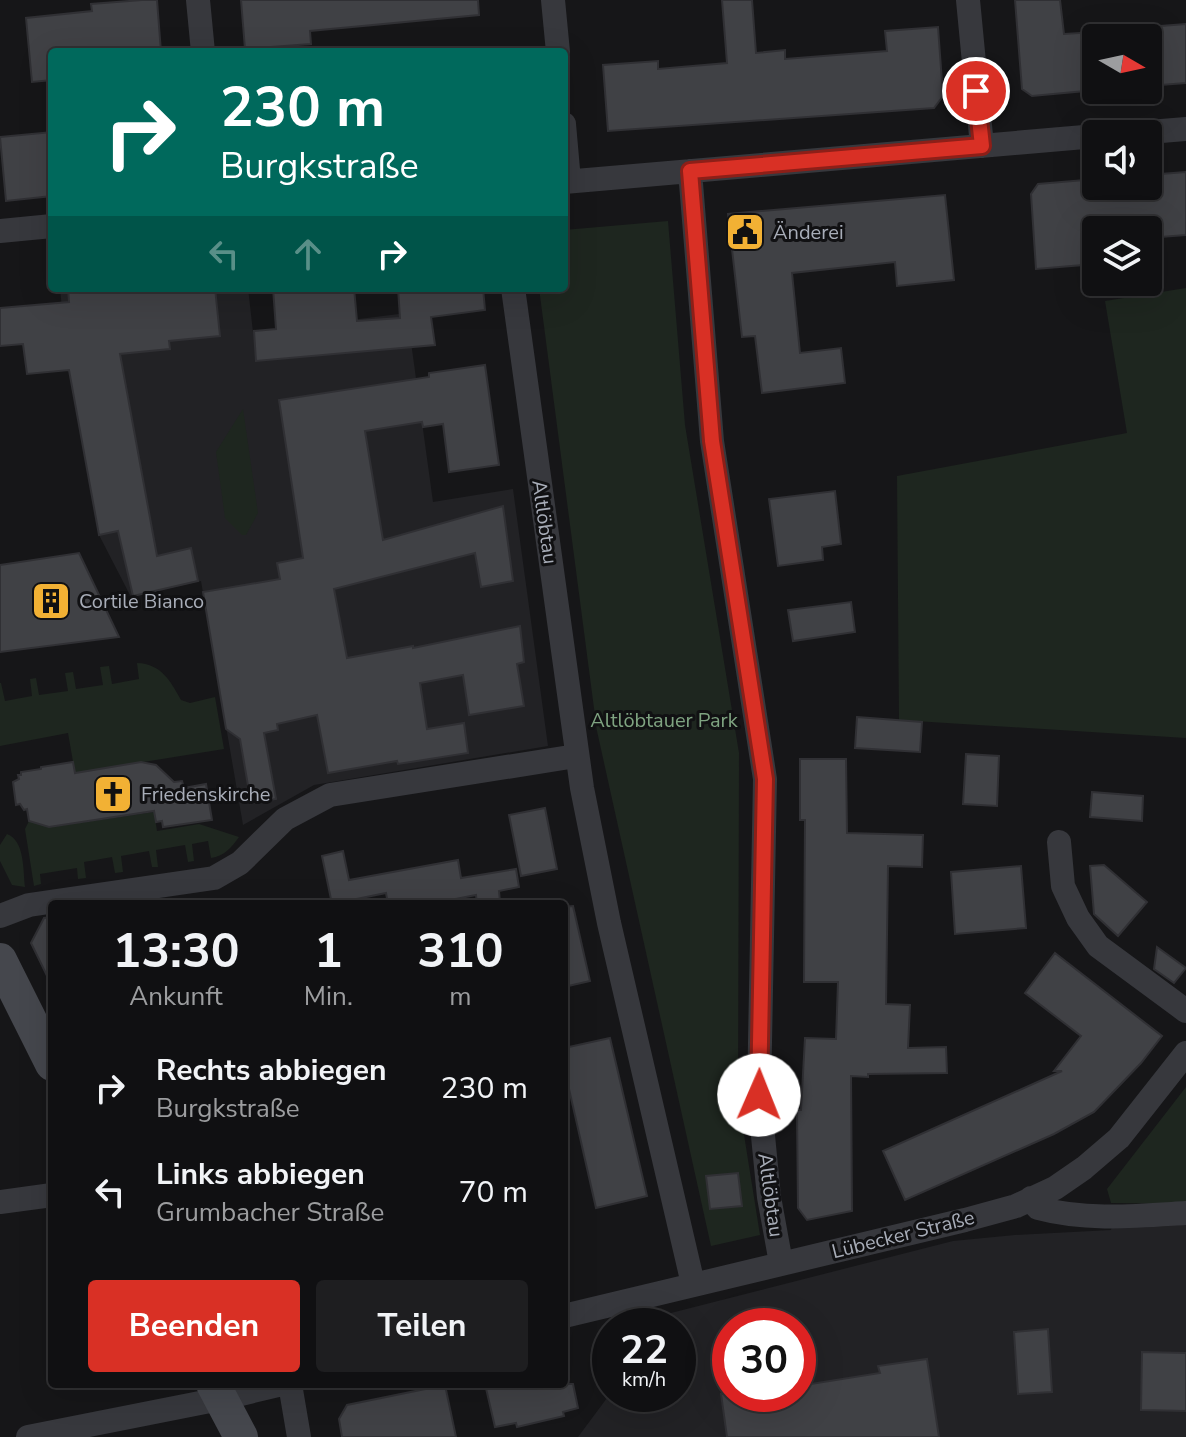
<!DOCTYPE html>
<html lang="de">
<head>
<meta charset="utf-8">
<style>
	body { margin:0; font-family:"Nunito Sans",sans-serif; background:#1e1e20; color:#f1f3f6; height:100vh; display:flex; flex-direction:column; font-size:30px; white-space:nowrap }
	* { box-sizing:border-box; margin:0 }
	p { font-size:26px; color:#9c9d9f }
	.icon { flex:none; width:44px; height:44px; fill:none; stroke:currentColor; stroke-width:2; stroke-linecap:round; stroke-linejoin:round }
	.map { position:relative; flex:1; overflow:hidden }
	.sheet { position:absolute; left:48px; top:900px; width:520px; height:488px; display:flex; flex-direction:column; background:#101012; border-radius:8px; box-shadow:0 8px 32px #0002,0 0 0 2px #303032 }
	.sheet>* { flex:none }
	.banner { position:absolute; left:48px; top:48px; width:520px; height:244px; border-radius:8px; box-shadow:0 8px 32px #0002,0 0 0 2px #303032; background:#00695c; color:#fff; overflow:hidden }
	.needle { width:52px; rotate:99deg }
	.tools { position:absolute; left:1082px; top:24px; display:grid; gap:16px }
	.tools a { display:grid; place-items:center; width:80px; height:80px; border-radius:8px; background:#101012; box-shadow:0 8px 32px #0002,0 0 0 2px #303032; font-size:40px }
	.speed { position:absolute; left:592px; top:1308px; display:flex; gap:16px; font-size:40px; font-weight:700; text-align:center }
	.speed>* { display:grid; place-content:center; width:104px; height:104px; border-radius:50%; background:#101012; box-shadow:0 8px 32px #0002,0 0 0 2px #303032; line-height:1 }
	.speed small { font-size:20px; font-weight:400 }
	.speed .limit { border:12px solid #d22; background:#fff; color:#111 }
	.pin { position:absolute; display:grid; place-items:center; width:68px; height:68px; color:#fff; margin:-34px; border:4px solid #fff; border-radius:50%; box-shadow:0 2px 8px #0007 }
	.me { position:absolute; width:88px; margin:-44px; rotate:1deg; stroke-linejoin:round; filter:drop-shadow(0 0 6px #0008) }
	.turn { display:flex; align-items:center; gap:28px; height:168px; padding:0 40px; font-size:36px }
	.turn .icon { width:104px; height:104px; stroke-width:2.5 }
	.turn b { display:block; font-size:56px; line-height:68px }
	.lanes { display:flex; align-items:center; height:76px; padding:0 40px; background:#0003; justify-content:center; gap:40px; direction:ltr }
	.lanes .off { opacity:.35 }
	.eta { display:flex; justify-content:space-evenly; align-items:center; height:136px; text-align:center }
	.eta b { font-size:48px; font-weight:700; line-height:56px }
	.action { display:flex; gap:16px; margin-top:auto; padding:16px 40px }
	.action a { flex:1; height:92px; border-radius:8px; background:#d93025; color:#fff; font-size:32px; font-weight:700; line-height:92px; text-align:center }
	.action a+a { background:#1e1e20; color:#f1f3f6 }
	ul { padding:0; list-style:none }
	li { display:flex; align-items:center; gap:24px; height:104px; padding:0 40px }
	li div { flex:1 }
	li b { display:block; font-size:30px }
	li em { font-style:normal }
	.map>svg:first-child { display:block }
	.built { fill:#222225; fill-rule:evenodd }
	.green { fill:#1e261f }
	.building { fill:#404145; stroke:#303034; stroke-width:2 }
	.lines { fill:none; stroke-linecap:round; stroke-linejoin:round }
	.street { stroke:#37383d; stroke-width:24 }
	.secondary { stroke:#45474d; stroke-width:34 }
	.route-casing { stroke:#8d1f18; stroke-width:20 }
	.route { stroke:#d93025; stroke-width:14 }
	.labels { text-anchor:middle; stroke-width:6; stroke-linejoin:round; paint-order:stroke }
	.poi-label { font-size:20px; fill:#a8adb8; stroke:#111113; text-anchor:start }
	.street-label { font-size:20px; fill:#a8adb8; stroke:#111113 }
	.park-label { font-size:20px; fill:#7fa381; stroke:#111113 }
</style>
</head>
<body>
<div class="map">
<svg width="1186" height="1437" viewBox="0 0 1186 1437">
	<rect width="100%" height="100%" fill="#161618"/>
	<path class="built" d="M 60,288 L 248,288 L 253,332 L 407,313 L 433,502 L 513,489 L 548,746 L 314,785 L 243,825 L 201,581 L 131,597 L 99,535 L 67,361 Z
		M 1186,1213 L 1186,1437 L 578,1437 L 610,1394 L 678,1394 L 678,1326 L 620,1326 L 953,1241 L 1015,1235 L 1111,1230 L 1113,1218 ZM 730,1326 L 798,1326 L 798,1394 L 730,1394 Z"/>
	<path class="green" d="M 668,221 L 685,425 L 739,753 L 738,1097 L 760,1235 L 711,1246 L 597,731 L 539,288 L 564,288 L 564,230 Z
		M 1186,288 L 1186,738 L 899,720 L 897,476 L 1127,433 L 1105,301 Z
		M 243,409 L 258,513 L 246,535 L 242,535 L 225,518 L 216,452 Z
		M 137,663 C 161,664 170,680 181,700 L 190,703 L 215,697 L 224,749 L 75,773 L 68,733 L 0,746 L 0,683 L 1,683 L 5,701 L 32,696 L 30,679 L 36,678 L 39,695 L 68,691 L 65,673 L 73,672 L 76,689 L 103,685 L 100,667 L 109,666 L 112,684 L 139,679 Z
		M 154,812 L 157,831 L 199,824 L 239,837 C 231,848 224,856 211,858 L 208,841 L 192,844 L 194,861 L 188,862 L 185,845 L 156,850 L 158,867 L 152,867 L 149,851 L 121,856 L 123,872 L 115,873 L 112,857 L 84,862 L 86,878 L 78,879 L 77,868 L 40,874 L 41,884 L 34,886 L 25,829 L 29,821 L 51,827 Z
		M 7,834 C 25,841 23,870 25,887 L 12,885 L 0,861 L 0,845 Z
		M 1186,1087 L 1186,1204 L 1111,1203 L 1107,1189 Z"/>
	<path class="building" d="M 142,0 L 157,0 L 161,52 L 52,52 L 52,80 L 32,82 L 26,18 L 92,11 L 91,4 Z
		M 241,0 L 478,0 L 479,15 L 310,31 L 311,44 L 245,49 Z
		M 722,0 L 752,0 L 756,53 L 785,50 L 785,59 L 887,51 L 885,31 L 938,27 L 943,96 L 934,108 L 608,131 L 603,65 L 658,61 L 658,69 L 727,63 Z
		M 1015,0 L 1060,0 L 1064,34 L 1096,32 L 1096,90 L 1032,96 L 1022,89 Z
		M 1186,24 L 1186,83 L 1148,86 L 1148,27 Z
		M 52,132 L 52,196 L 6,201 L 0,137 Z
		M 1186,172 L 1186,235 L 1148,238 L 1148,230 L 1096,230 L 1096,243 L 1083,244 L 1083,265 L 1036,269 L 1031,194 L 1038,184 L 1096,179 L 1096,186 L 1148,186 L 1148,175 Z
		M 945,195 L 954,280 L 897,286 L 895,262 L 792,273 L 800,353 L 841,348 L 845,383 L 762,393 L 755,336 L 742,337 L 728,214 Z
		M 68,288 L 215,288 L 220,336 L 169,341 L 170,349 L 120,354 L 157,556 L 191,548 L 198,581 L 133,596 L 118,531 L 99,535 L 69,370 L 27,374 L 23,344 L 0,346 L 0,308 L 69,302 Z
		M 273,288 L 354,288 L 357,321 L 400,318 L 398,288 L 483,288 L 485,310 L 431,317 L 435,345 L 256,361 L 254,331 L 276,329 Z
		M 485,365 L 499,465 L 449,472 L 443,424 L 423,427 L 422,422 L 365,431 L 383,540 L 503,506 L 513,581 L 481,587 L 475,553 L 334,589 L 347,658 L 413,646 L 413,648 L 520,626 L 524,662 L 517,664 L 524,706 L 469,715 L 463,675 L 420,683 L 427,729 L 464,723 L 468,753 L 398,764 L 397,761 L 328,773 L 317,715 L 277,724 L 278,730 L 264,733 L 276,799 L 251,803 L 240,739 L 226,729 L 203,592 L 280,579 L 277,563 L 303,558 L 279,400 L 429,377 L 429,373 Z
		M 835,491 L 841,544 L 822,547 L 823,560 L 778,566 L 769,499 Z
		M 79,553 L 119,637 L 0,652 L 0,565 Z
		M 851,602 L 855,632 L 793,641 L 788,610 Z
		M 857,717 L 922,722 L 920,752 L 855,748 Z
		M 966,754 L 999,756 L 997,806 L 963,804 Z
		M 800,759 L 846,759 L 847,833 L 923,835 L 922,867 L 888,866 L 886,1004 L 910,1005 L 908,1048 L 946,1047 L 947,1073 L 868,1074 L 868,1077 L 851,1076 L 852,1211 L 807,1220 L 798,1208 L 797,1110 L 801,1110 L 805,1038 L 836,1039 L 838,982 L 804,982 L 805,820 L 800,820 Z
		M 73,762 L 75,773 L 141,762 L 156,765 L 174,782 L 182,781 L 184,788 L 206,784 L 212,820 L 163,827 L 162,821 L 156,822 L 154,811 L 49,827 L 29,821 L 27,809 L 24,810 L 20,804 L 16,805 L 13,782 L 19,779 L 18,775 L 21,775 L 21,772 L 41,769 L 41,767 Z
		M 1092,792 L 1143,796 L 1142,821 L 1090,817 Z
		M 545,808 L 557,869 L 521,876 L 509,815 Z
		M 343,851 L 349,880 L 458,860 L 461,878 L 516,869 L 519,887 L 499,891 L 500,902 L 487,904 L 477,904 L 476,895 L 430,904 L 388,904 L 386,893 L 332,904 L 322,856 Z
		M 1104,865 L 1147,902 L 1118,936 L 1094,914 L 1090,866 Z
		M 1021,866 L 1026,928 L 955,934 L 951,872 Z
		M 573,906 L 590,981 L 564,987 L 564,907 Z
		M 52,917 L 52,986 L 31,943 L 44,918 Z
		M 1157,947 L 1186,968 L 1174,983 L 1154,969 Z
		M 1055,953 L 1162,1036 L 1141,1063 L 1094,1112 L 1054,1134 L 905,1200 L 883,1151 L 1062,1071 L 1054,1071 L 1081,1036 L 1025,993 Z
		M 610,1038 L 647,1196 L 596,1208 L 564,1067 L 564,1048 Z
		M 738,1173 L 742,1206 L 710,1209 L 706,1176 Z
		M 1048,1329 L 1052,1392 L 1018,1394 L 1014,1332 Z
		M 1142,1352 L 1186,1353 L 1186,1411 L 1141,1410 Z
		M 927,1359 L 939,1437 L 727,1437 L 721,1394 L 798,1394 L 798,1386 L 880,1373 L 878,1366 Z
		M 485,1384 L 573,1384 L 578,1408 L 563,1412 L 564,1416 L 517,1427 L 516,1423 L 495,1427 Z
		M 445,1385 L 456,1437 L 342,1437 L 339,1419 L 347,1405 Z"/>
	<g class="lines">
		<path class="street" d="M 198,0 L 203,52
			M 553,0 L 558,52
			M 968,0 L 982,146
			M 564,124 L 569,181
			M 1125,134 L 1186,129
			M 690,171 L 712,441 L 765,779 L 759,1095 L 769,1197 L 781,1263
			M 564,182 L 1096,136
			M 0,231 L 52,226
			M 513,288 L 582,788 L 609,923 L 693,1284
			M 1059,842 L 1063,886 L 1078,918 L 1098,946 L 1186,1011
			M 0,916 L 29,905 L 214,878 L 240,863 L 285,819 L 330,795 L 576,756
			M 1031,1198 L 1038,1208 C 1086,1221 1137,1216 1186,1213
			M 0,1202 L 52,1195
			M 564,1316 L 965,1220 L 1016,1206 L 1055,1188 L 1084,1168 L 1119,1138 L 1186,1053
			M 290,1384 L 299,1437
			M 28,1437 L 220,1399 L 282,1384"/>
		<path class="secondary" d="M 0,960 L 52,1064
			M 213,1384 L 241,1437"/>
	</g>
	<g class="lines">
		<g class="route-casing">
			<path id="route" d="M 759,1095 L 765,779 L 712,441 L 690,171 L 982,146 L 976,91"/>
		</g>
		<use href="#route" class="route"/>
	</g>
	<defs>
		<g id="civic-square" transform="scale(2)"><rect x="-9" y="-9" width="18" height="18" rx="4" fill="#f2b134" stroke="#111113"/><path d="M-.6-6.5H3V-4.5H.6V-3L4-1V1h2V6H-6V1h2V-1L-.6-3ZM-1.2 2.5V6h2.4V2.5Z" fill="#111"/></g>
		<g id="building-square" transform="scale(2)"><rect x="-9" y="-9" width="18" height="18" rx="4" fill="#f2b134" stroke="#111113"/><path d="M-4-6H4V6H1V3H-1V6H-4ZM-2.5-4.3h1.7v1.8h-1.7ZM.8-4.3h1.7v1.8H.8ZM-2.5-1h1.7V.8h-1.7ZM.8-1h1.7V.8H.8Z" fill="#111"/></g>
		<g id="church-square" transform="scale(2)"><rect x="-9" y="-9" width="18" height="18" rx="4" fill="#f2b134" stroke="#111113"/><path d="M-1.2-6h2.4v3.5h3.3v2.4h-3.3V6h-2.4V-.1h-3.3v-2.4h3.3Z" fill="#111"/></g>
	</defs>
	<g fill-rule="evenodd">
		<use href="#civic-square" x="745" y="232"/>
		<use href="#building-square" x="51" y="601"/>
		<use href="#church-square" x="113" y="794"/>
	</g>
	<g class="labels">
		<g class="poi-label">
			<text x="773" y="239">Änderei</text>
			<text x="79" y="608">Cortile Bianco</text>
			<text x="141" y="801">Friedenskirche</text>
		</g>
		<g class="street-label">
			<text transform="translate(545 522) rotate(82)" y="7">Altlöbtau</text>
			<text transform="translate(771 1195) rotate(82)" y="7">Altlöbtau</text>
			<text transform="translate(903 1234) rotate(-14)" y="7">Lübecker Straße</text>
		</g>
		<g class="park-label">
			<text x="664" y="727">Altlöbtauer Park</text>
		</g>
	</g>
</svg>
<div class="tools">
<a><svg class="needle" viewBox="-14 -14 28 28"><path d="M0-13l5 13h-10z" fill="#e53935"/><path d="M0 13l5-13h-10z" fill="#9c9d9f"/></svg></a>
<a><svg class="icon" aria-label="sound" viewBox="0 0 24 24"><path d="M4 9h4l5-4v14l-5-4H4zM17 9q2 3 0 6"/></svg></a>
<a><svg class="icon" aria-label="layers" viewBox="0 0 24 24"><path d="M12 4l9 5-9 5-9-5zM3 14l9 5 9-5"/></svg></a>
</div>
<div class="speed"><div>22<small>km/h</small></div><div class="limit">30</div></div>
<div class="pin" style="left:976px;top:91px;background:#d93025"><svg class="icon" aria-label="arrive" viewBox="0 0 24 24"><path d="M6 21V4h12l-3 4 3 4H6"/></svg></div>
<svg class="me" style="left:759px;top:1095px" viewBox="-20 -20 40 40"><circle r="19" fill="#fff"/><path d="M0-13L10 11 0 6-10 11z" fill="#d93025"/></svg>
<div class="banner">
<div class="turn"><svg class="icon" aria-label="right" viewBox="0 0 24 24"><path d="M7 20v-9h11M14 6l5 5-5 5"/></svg><div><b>230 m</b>Burgkstraße</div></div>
<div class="lanes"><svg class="icon off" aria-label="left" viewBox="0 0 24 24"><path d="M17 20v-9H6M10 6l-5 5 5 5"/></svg><svg class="icon off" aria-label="ahead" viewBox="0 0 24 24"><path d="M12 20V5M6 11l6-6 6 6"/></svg><svg class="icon" aria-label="right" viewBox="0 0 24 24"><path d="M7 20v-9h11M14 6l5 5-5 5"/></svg></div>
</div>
<section class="sheet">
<div class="eta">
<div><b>13:30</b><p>Ankunft</p></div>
<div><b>1</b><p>Min.</p></div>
<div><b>310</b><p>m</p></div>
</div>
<ul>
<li><svg class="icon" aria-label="right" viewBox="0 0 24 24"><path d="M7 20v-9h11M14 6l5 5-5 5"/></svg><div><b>Rechts abbiegen</b><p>Burgkstraße</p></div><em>230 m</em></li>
<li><svg class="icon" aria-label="left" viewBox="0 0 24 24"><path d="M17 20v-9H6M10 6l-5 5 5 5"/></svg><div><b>Links abbiegen</b><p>Grumbacher Straße</p></div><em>70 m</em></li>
</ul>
<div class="action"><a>Beenden</a><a>Teilen</a></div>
</section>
</div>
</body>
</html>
